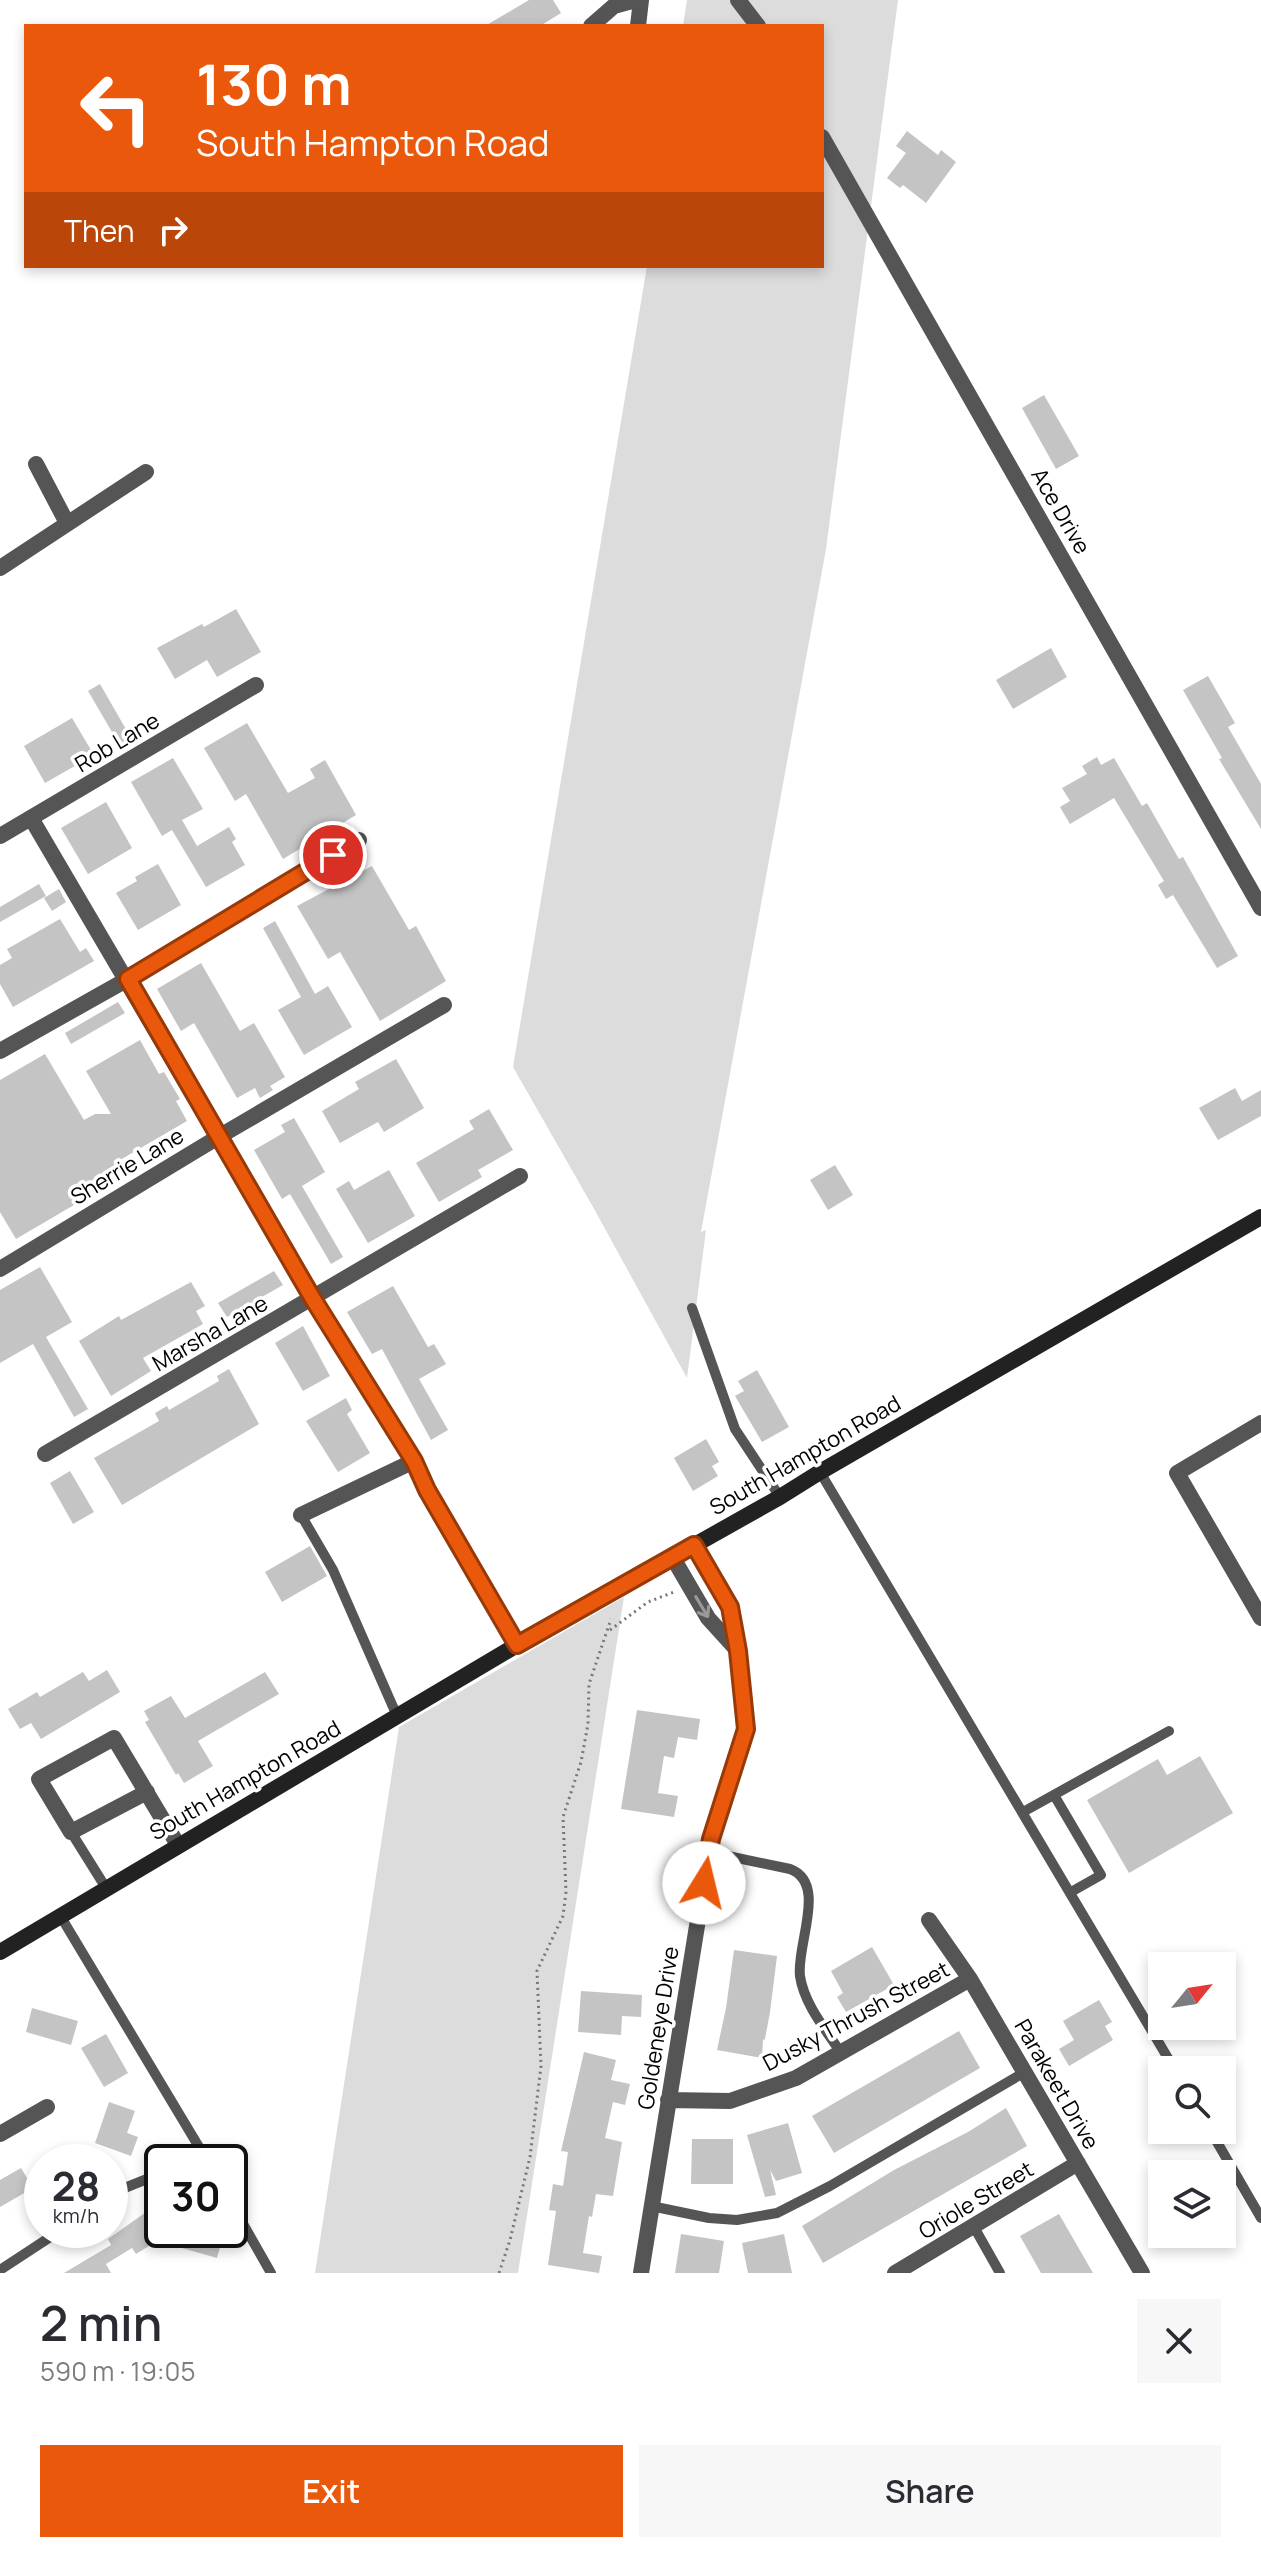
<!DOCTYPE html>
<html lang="en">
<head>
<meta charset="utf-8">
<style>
	body { margin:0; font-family:Manrope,sans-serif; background:#f7f7f7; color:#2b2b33; height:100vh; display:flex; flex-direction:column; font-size:30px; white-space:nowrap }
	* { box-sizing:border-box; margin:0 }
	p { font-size:26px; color:#7c7c81 }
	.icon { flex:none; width:44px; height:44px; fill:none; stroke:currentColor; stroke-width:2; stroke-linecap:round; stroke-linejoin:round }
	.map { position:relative; height:2273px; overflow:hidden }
	.details { display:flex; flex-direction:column; background:#fff; flex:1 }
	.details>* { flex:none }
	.hud { position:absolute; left:24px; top:24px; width:800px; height:244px; border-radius:0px; box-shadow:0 4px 12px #0003; background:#ea580c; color:#fff; overflow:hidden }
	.needle { width:52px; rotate:60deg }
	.fabs { position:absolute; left:1148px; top:1952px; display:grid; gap:16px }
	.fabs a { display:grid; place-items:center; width:88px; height:88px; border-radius:0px; background:#fff; box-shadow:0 4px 12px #0003; font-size:40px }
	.speed { position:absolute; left:24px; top:2144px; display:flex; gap:16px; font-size:40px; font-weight:700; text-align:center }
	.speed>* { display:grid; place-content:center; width:104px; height:104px; border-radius:50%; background:#fff; box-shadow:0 4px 12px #0003; line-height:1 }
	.speed small { font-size:20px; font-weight:400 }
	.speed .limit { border:4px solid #111; border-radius:12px; background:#fff; color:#111 }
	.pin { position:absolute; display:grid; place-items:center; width:68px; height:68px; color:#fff; margin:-34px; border:4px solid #fff; border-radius:50%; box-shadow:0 2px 8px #0007 }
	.me { position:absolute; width:88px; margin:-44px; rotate:9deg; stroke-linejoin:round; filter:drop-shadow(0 0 6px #0008) }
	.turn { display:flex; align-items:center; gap:28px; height:168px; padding:0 40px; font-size:36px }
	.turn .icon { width:104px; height:104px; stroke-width:2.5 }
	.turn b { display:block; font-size:56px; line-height:68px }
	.then { display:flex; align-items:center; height:76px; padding:0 40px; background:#0003; gap:16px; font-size:30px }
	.round { display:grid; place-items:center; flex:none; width:84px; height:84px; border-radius:0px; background:#f7f7f7 }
	.summary { display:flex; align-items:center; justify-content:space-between; height:136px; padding:0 40px }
	h1 { font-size:48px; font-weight:600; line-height:60px }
	.button { display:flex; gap:16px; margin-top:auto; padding:16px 40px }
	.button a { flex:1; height:92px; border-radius:0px; background:#ea580c; color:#fff; font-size:32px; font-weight:600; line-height:92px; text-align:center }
	.button a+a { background:#f7f7f7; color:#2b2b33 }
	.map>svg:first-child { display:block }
	.green { fill:#dcdcdc }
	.building { fill:#c4c4c4 }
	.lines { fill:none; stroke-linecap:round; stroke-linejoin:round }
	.path { stroke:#777; stroke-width:3; stroke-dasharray:2 4; stroke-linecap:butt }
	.lane { stroke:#555; stroke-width:10 }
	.street { stroke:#555; stroke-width:16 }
	.secondary { stroke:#222; stroke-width:16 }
	.oneway { stroke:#999 }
	.route-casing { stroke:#983908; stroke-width:20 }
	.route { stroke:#ea580c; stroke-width:14 }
	.labels { text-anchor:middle; stroke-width:7; stroke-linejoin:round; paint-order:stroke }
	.street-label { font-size:22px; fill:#000; stroke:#fff }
</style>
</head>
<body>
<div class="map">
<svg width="1261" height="2273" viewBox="0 0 1261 2273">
	<rect width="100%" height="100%" fill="#fff"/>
	<path class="green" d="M 687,0 L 898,0 L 826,549 L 701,1232 L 706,1230 L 687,1378 L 593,1207 L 513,1067 L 647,266 L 822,266 L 822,26 L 683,26 Z
		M 624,1597 L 518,2273 L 315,2273 L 399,1727 Z"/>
	<path class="building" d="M 529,0 L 553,0 L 561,13 L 540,26 L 485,26 Z
		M 907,131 L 938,155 L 941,150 L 956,162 L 926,203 L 903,185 L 900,188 L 887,178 L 906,153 L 896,146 Z
		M 1044,395 L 1079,456 L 1056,469 L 1022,408 Z
		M 236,609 L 261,652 L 217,677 L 207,660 L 175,679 L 157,648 L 202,624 L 204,627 Z
		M 1051,648 L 1067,677 L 1013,709 L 996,680 Z
		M 1208,676 L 1235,723 L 1228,727 L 1261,784 L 1261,829 L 1219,759 L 1222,758 L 1183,690 Z
		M 100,684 L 131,738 L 119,744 L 88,691 Z
		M 72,718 L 94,755 L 45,783 L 24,746 Z
		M 247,723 L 288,793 L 315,778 L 310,769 L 325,760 L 356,815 L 283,859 L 246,794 L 235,801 L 204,748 Z
		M 1097,757 L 1101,765 L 1114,758 L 1142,806 L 1147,803 L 1179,859 L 1183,857 L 1238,956 L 1217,968 L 1173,895 L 1166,899 L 1158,885 L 1164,881 L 1114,798 L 1070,824 L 1060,807 L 1070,801 L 1062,788 L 1087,774 L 1082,766 Z
		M 173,758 L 203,809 L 182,820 L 197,846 L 229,827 L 236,839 L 232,842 L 245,865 L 206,887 L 172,830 L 162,836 L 131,782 Z
		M 106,802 L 132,848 L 88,874 L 61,828 Z
		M 158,864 L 181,905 L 138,930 L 116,893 L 137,881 L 135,877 Z
		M 372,866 L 409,930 L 416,926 L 446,981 L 380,1021 L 340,952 L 328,959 L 297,906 Z
		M 39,884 L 46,896 L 0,922 L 0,907 Z
		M 59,889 L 66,902 L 52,911 L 44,898 Z
		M 60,919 L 80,952 L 86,948 L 94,961 L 13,1007 L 0,984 L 0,965 L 12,958 L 7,949 Z
		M 275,921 L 315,994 L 328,986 L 352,1027 L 304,1055 L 278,1010 L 301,997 L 263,928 Z
		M 201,963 L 240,1031 L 254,1023 L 285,1077 L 270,1086 L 273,1090 L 260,1098 L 255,1088 L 237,1098 L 194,1023 L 181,1031 L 157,989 Z
		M 118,1002 L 125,1013 L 71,1044 L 65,1033 Z
		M 140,1040 L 159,1074 L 164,1072 L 180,1099 L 176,1101 L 187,1121 L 120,1160 L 125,1169 L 88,1191 L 91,1195 L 16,1239 L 0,1212 L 0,1080 L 45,1054 L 84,1120 L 95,1114 L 111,1114 L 86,1071 Z
		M 396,1059 L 424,1108 L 384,1132 L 378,1122 L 340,1143 L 322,1111 L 359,1089 L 355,1082 Z
		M 1235,1088 L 1242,1101 L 1261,1090 L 1261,1116 L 1218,1140 L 1199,1108 Z
		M 489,1109 L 513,1150 L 478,1170 L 482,1177 L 439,1202 L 416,1163 L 474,1129 L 469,1121 Z
		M 294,1118 L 325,1172 L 302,1186 L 343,1257 L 331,1264 L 290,1194 L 282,1199 L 254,1150 L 285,1132 L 281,1125 Z
		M 835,1165 L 853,1195 L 828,1210 L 810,1180 Z
		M 389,1170 L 415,1216 L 368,1243 L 336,1189 L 349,1181 L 354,1190 Z
		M 40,1267 L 72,1322 L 46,1337 L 88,1409 L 74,1417 L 33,1344 L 0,1363 L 0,1290 Z
		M 274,1271 L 283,1285 L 227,1317 L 218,1303 Z
		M 191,1282 L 205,1306 L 196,1311 L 203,1324 L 143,1358 L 151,1371 L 111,1396 L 79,1341 L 119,1316 L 121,1320 Z
		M 393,1286 L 428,1347 L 434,1344 L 446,1364 L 419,1379 L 448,1430 L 431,1440 L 382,1349 L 372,1354 L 347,1312 Z
		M 303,1326 L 330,1376 L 303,1391 L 275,1343 Z
		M 229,1369 L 259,1424 L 122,1505 L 94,1458 L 159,1421 L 155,1413 L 167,1406 L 169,1410 L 219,1381 L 217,1376 Z
		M 757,1370 L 789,1427 L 762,1442 L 735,1396 L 744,1391 L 738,1381 Z
		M 346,1398 L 352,1410 L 347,1414 L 370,1453 L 338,1472 L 306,1421 Z
		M 706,1439 L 719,1462 L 712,1466 L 718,1476 L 693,1491 L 674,1458 Z
		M 70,1471 L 94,1512 L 73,1524 L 50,1483 Z
		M 310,1546 L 327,1576 L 282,1602 L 265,1572 Z
		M 107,1670 L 120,1692 L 41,1739 L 31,1723 L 20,1729 L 8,1709 L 37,1692 L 40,1697 L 83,1672 L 89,1681 Z
		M 265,1672 L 279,1694 L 198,1741 L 213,1766 L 184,1783 L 178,1773 L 176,1775 L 145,1722 L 149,1720 L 144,1711 L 171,1696 L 185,1718 Z
		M 637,1710 L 700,1719 L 697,1740 L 678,1737 L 674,1758 L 664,1756 L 658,1793 L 678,1796 L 674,1817 L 621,1809 Z
		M 1200,1756 L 1233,1813 L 1129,1873 L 1087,1800 L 1158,1759 L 1167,1775 Z
		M 872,1947 L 894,1985 L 846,2012 L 837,1997 L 843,1993 L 831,1971 Z
		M 734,1950 L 777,1956 L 770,2012 L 765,2039 L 763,2040 L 762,2058 L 717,2050 L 726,2008 Z
		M 581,1991 L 642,1995 L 641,2017 L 622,2016 L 621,2035 L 578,2032 Z
		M 1099,2000 L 1112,2022 L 1105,2026 L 1113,2040 L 1069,2066 L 1059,2049 L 1074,2040 L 1063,2021 Z
		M 32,2008 L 78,2021 L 71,2045 L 26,2032 Z
		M 959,2031 L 980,2068 L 834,2153 L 812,2116 Z
		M 106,2034 L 128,2073 L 104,2087 L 81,2048 Z
		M 584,2052 L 616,2060 L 611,2080 L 630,2084 L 625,2105 L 613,2102 L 605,2138 L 622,2142 L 613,2196 L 596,2194 L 592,2217 L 589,2216 L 583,2253 L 602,2256 L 599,2273 L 548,2265 L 556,2211 L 549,2210 L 553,2184 L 563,2186 L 568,2152 L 561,2151 Z
		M 109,2102 L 135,2111 L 127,2133 L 138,2137 L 131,2156 L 95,2143 Z
		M 1006,2108 L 1027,2146 L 823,2263 L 802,2226 L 894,2170 L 968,2132 Z
		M 788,2123 L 802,2173 L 776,2181 L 770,2170 L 776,2195 L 765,2197 L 747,2135 Z
		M 692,2139 L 733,2139 L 733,2184 L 691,2184 Z
		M 21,2168 L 33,2188 L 0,2207 L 0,2180 Z
		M 149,2210 L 161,2230 L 225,2230 L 217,2258 L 157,2241 L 136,2254 L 132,2248 L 106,2264 L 111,2273 L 64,2273 L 111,2245 L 108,2239 Z
		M 1059,2214 L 1093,2273 L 1041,2273 L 1020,2236 Z
		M 681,2234 L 724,2241 L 719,2273 L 675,2273 Z
		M 784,2234 L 792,2273 L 748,2273 L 742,2243 Z"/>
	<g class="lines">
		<path class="path" d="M 610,1630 L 648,1602 L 674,1592
			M 499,2273 L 510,2240 L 530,2157 L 541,2066 L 537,1971 L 563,1916 L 566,1892 L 563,1817 L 581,1762 L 588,1724 L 589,1684 L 611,1619"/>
		<path class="lane" d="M 692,1308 L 735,1429 L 780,1497
			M 820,1472 L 1175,2070
			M 301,1515 L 333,1570 L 397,1716
			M 1054,1795 L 1101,1875 L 1071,1892
			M 1023,1812 L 1169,1731
			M 71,1832 L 106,1888
			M 709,1852 L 790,1869 C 828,1883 796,1945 800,1976 C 804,2004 826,2030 841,2053
			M 61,1917 L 208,2162
			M 1210,2130 L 1261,2218
			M 192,2162 L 205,2157
			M 110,2198 L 127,2187 L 162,2173
			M 230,2201 L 271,2273
			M 651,2206 L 709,2218 L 737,2220 L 777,2213 L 830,2186 L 1025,2072
			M 974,2227 L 1000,2273
			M 0,2270 L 61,2230"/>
		<path class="street" d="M 738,0 L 758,26
			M 591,26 L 614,6 L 636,0
			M 638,26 L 641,0
			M 822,137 L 1261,908
			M 36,464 L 67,523
			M 0,568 L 146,472
			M 31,818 L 313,1299 L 414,1461 L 427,1490 L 517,1645
			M 0,836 L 256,685
			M 0,1051 L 128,979 L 359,840
			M 0,1269 L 220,1136 L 444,1005
			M 1261,1423 L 1177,1473 L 1261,1618
			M 45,1454 L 520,1176
			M 301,1515 L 414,1461
			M 673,1558 L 708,1618 L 737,1650
			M 147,1792 L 71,1832 L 39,1779 L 114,1738 L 178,1845
			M 929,1920 L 970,1979 L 1142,2273
			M 668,2100 L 730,2101 L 796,2078 L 970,1979
			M 0,2134 L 47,2107
			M 641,2273 L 711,1839 L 746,1729 L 738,1651 L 730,1607 L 694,1545
			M 895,2273 L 1078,2163"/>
		<path class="secondary" d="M 0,1952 L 517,1645 L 780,1497 L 820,1472 L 1261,1217"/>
	</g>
	<defs><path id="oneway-shaft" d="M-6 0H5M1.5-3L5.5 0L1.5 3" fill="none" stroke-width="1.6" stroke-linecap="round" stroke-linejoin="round" transform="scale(2)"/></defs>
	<use class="oneway" href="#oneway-shaft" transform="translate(702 1607) rotate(59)"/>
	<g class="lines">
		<g class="route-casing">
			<path id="route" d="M 333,855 L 128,979 L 313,1299 L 414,1461 L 427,1490 L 517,1645 L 694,1545 L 730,1607 L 738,1651 L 746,1729 L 711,1839 L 704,1883"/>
		</g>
		<use href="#route" class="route"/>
	</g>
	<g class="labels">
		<g class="street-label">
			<text transform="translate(1061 511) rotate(60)" y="8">Ace Drive</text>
			<text transform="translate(117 742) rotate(-31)" y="8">Rob Lane</text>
			<text transform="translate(127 1166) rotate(-31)" y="8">Sherrie Lane</text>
			<text transform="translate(210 1333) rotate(-30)" y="8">Marsha Lane</text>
			<text transform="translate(805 1455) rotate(-30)" y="8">South Hampton Road</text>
			<text transform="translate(245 1780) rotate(-30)" y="8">South Hampton Road</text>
			<text transform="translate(856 2016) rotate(-28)" y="8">Dusky Thrush Street</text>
			<text transform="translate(658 2028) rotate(-81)" y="8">Goldeneye Drive</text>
			<text transform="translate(1057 2084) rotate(60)" y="8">Parakeet Drive</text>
			<text transform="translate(976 2200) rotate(-31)" y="8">Oriole Street</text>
		</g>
	</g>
</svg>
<div class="fabs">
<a><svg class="needle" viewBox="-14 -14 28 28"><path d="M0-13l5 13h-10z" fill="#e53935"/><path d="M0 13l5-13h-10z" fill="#7c7c81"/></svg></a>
<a><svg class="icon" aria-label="search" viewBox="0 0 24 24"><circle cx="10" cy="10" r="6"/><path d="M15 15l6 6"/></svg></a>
<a><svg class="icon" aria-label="layers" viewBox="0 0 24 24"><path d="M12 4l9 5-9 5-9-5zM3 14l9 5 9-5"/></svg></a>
</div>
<div class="speed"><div>28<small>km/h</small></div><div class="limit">30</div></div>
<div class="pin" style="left:333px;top:855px;background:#d93025"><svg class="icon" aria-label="arrive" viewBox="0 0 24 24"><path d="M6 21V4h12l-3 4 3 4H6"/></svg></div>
<svg class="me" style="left:704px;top:1883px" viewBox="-20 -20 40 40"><circle r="19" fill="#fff"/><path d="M0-13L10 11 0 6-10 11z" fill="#ea580c"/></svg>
<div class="hud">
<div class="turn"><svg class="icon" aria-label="left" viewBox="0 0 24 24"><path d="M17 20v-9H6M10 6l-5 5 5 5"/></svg><div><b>130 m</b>South Hampton Road</div></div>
<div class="then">Then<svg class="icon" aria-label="right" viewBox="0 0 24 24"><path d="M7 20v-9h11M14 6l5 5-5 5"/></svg></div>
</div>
</div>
<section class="details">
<div class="summary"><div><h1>2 min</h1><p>590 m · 19:05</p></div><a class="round"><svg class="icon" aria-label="close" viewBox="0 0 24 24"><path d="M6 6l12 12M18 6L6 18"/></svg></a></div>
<div class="button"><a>Exit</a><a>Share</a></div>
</section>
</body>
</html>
